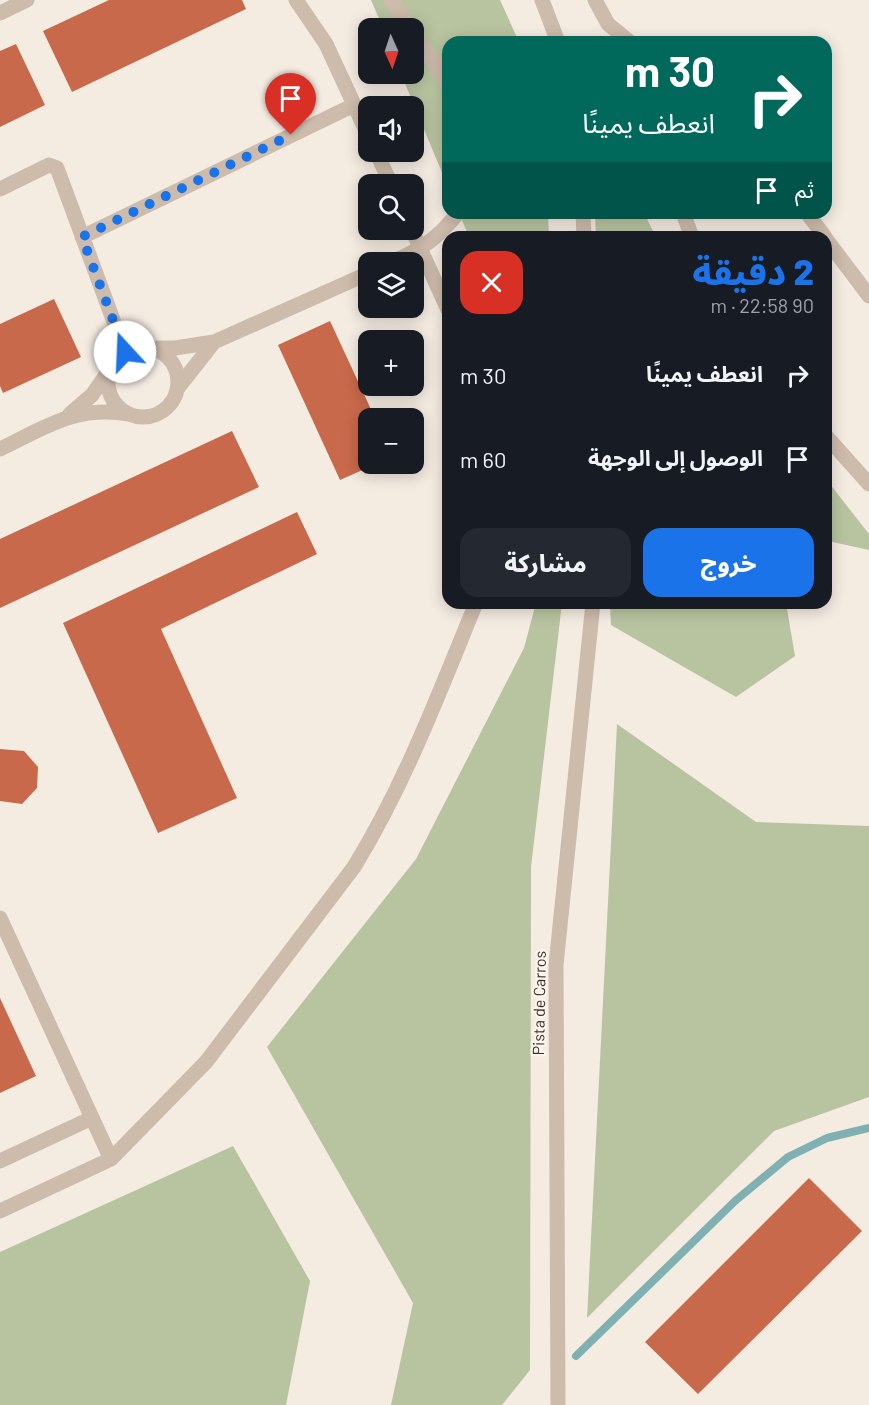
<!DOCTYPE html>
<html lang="ar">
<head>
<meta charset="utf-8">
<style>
	body { margin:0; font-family:Barlow,"Noto Sans Arabic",sans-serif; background:#242831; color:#f1f3f6; direction:rtl; height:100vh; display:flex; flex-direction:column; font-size:22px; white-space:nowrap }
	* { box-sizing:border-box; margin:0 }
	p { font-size:20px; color:#9ea1a6 }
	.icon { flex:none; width:33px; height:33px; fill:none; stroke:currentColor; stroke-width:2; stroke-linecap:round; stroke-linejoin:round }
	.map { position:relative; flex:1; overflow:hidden; direction:ltr }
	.details { position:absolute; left:442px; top:231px; width:390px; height:378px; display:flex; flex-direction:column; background:#171b24; border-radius:18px; box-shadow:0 3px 15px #0003; direction:rtl }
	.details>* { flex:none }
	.top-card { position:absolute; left:442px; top:36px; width:390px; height:183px; border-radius:18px; box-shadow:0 3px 15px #0003; direction:rtl; background:#00695c; color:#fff; overflow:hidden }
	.needle { width:39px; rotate:177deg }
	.tools { position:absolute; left:358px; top:18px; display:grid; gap:12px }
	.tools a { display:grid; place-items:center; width:66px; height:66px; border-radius:12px; background:#171b24; box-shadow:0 3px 15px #0003; font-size:30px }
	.pin { position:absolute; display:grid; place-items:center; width:51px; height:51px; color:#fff; margin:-62px -26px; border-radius:50% 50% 50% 0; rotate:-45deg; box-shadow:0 0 6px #0007 }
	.pin .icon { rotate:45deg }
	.me { position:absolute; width:66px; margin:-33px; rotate:340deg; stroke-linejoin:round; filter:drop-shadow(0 0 4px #0008) }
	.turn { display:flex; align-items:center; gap:21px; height:126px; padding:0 18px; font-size:27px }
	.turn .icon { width:78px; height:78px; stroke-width:2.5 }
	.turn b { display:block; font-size:42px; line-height:51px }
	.then { display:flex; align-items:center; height:57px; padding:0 18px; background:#0003; gap:12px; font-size:22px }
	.round { display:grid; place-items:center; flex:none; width:63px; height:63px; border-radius:18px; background:#242831 }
	.summary { display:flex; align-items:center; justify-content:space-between; height:102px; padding:0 18px }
	h1 { font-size:36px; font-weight:800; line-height:45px; color:#1a73e8 }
	.action { display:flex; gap:12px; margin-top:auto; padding:12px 18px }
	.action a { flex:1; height:69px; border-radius:18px; background:#1a73e8; color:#fff; font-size:24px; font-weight:800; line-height:69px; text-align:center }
	.action a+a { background:#242831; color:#f1f3f6 }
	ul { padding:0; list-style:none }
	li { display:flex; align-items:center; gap:18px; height:84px; padding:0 18px }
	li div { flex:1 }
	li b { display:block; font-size:22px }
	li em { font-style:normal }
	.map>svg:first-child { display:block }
	.green { fill:#b8c4a0 }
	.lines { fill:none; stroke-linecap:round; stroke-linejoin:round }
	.stream { stroke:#7fb0b2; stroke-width:8 }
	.building { fill:#c8694b }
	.minor { stroke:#cdbbac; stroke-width:15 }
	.route { stroke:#1a73e8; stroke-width:10; stroke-dasharray:0 18 }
	.labels { text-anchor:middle; stroke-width:4.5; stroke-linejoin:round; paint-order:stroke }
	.street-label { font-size:16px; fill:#3b302b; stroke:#fbf5ee }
</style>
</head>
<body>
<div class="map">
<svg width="869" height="1405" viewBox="0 0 869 1405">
	<rect width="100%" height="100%" fill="#f4ebe1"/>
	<path class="green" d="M 371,0 L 500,0 L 519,42 L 448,42 L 448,187 L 401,74 L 414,74 L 414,28 L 383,28 Z
		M 459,213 L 548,213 L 549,237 L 469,237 Z
		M 595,213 L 644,213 L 656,237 L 596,237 Z
		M 826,479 L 869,534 L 869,550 L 828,541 L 827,543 Z
		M 536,603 L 562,603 L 531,867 L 530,1370 L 502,1405 L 391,1405 L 413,1303 L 267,1047 L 416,859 L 524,648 Z
		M 610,603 L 786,603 L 795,656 L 736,697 L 611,625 Z
		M 617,724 L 756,822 L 869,826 L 869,1097 L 774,1131 L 587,1318 Z
		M 233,1146 L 310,1281 L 286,1405 L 0,1405 L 0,1252 Z"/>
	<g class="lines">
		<path class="stream" d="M 576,1356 L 735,1201 L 788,1157 L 827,1138 L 869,1128"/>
	</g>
	<path class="building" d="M 109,0 L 242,0 L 246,9 L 72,92 L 43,31 Z
		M 16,44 L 45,105 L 0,127 L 0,51 Z
		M 54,299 L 81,357 L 3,393 L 0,386 L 0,324 Z
		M 330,321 L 375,418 L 369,418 L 369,464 L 376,464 L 340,480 L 278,345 Z
		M 232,431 L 259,487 L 0,608 L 0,539 Z
		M 297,512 L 317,554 L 161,629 L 237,798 L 158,833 L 63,623 Z
		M 0,749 L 24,751 L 38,767 L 37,788 L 22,804 L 0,801 Z
		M 0,998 L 36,1076 L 0,1093 Z
		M 809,1178 L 862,1231 L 698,1394 L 645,1342 Z"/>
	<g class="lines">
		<path class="minor" d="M 296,0 L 326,44 L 369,137
			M 391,0 L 411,28
			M 542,0 L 558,42
			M 595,0 L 608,24 L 630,42
			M 0,13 L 27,0
			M 414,34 L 448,83
			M 376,152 L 391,184
			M 0,189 L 49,165 L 57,168 L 125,352
			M 583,213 L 584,237
			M 683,213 L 692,237
			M 807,213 L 825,237
			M 412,230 L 448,310
			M 82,237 L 354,105
			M 826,239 L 869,296
			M 392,262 C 422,249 437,239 458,213
			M108 382a35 35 0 1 1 70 0a35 35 0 1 1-70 0Z
			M 154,348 L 175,348 L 214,342 L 369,273
			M 177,389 L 214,342
			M 70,414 L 92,395 L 108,372
			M 826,436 L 869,484
			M 0,449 C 46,427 76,405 129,414
			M 0,918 L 111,1159
			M 0,1161 L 92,1118
			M 0,1211 L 111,1159 L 206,1062 L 354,867 C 405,784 439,693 476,603
			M 558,1405 L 556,965 L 593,603"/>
	</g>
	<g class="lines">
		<path class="route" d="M 125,352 L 82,237 L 291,135"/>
	</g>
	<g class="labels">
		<g class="street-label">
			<text transform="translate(539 1003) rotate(-89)" y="6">Pista de Carros</text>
		</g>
	</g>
</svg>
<div class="tools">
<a><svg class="needle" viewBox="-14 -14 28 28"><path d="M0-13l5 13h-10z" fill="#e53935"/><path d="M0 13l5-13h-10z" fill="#9ea1a6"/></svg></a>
<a><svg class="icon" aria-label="sound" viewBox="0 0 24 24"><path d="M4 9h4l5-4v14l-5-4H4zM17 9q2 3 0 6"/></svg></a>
<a><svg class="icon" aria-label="search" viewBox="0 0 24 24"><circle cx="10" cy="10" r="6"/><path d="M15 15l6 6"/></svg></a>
<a><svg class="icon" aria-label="layers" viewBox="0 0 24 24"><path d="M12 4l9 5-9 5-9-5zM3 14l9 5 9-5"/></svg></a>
<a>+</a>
<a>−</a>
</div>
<div class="pin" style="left:291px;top:135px;background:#d93025"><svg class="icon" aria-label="arrive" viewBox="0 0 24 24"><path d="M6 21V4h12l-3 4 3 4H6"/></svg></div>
<svg class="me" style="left:125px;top:352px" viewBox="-20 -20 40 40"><circle r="19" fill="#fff"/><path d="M0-13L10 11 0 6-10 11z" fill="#1a73e8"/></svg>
<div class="top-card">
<div class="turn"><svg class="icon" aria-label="right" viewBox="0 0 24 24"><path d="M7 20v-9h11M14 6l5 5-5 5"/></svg><div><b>30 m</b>انعطف يمينًا</div></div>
<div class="then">ثم<svg class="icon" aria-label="arrive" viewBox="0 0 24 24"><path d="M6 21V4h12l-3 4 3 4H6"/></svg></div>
</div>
<section class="details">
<div class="summary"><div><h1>2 دقيقة</h1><p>90 m · 22:58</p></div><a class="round" style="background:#d93025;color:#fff"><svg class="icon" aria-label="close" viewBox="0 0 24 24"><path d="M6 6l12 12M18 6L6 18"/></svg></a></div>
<ul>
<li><svg class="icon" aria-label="right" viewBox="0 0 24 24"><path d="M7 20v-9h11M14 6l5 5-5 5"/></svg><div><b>انعطف يمينًا</b></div><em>30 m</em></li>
<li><svg class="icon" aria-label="arrive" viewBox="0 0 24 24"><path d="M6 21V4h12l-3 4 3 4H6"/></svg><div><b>الوصول إلى الوجهة</b></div><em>60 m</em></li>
</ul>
<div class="action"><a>خروج</a><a>مشاركة</a></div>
</section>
</div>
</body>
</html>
